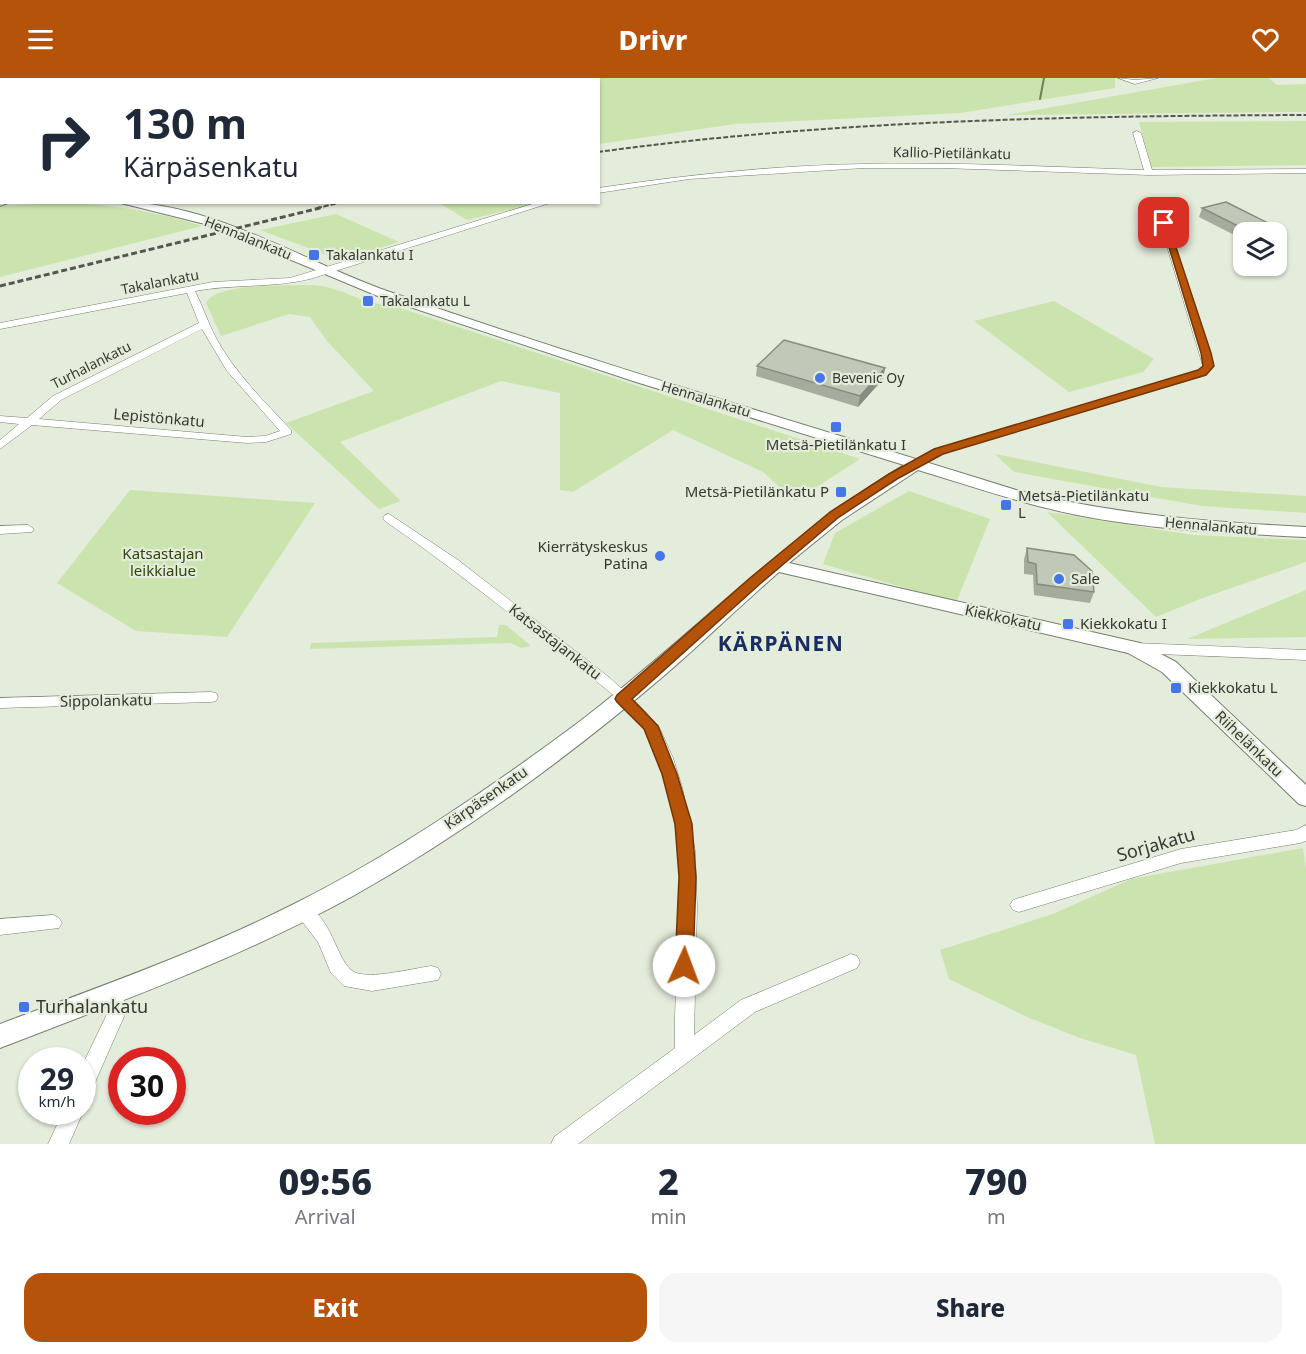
<!DOCTYPE html>
<html lang="en">
<head>
<meta charset="utf-8">
<style>
	body { margin:0; font-family:"Noto Sans",sans-serif; background:#f6f6f7; color:#1f2937; height:100vh; display:flex; flex-direction:column; font-size:22px; white-space:nowrap }
	* { box-sizing:border-box; margin:0 }
	p { font-size:20px; color:#747a83 }
	.icon { flex:none; width:33px; height:33px; fill:none; stroke:currentColor; stroke-width:2; stroke-linecap:round; stroke-linejoin:round }
	.map { position:relative; height:1066px; overflow:hidden }
	.panel { display:flex; flex-direction:column; background:#fff; flex:1 }
	.panel>* { flex:none }
	.guide { position:absolute; left:0px; top:0px; width:600px; height:126px; box-shadow:0 2px 4px #0004; background:#fff; color:#1f2937; overflow:hidden }
	.buttons { position:absolute; left:1233px; top:144px; display:grid; gap:12px }
	.buttons a { display:grid; place-items:center; width:54px; height:54px; border-radius:12px; background:#fff; box-shadow:0 2px 4px #0004; font-size:30px }
	.speed { position:absolute; left:18px; top:969px; display:flex; gap:12px; font-size:30px; font-weight:700; text-align:center }
	.speed>* { display:grid; place-content:center; width:78px; height:78px; border-radius:50%; background:#fff; box-shadow:0 2px 4px #0004; line-height:1 }
	.speed small { font-size:15px; font-weight:400 }
	.speed .limit { border:9px solid #d22; background:#fff; color:#111 }
	.pin { position:absolute; display:grid; place-items:center; width:51px; height:51px; color:#fff; margin:-26px; border-radius:12px; box-shadow:0 3px 9px #0006 }
	.me { position:absolute; width:66px; margin:-33px; rotate:2deg; stroke-linejoin:round; filter:drop-shadow(0 0 4px #0008) }
	.turn { display:flex; align-items:center; gap:21px; height:126px; padding:0 24px; font-size:27px }
	.turn .icon { width:78px; height:78px; stroke-width:2.5 }
	.turn b { display:block; font-size:42px; line-height:51px }
	.eta { display:flex; justify-content:space-evenly; align-items:center; height:102px; text-align:center }
	.eta b { font-size:36px; font-weight:800; line-height:42px }
	.cta { display:flex; gap:12px; margin-top:auto; padding:12px 24px }
	.cta a { flex:1; height:69px; border-radius:18px; background:#b45309; color:#fff; font-size:24px; font-weight:800; line-height:69px; text-align:center }
	.cta a+a { background:#f6f6f7; color:#1f2937 }
	header { display:flex; justify-content:space-between; align-items:center; height:78px; padding:0 24px; background:#b45309; color:#fff; font-size:27px; font-weight:800 }
	.map>svg:first-child { display:block }
	.green { fill:#cbe4ae }
	.lines { fill:none; stroke-linecap:round; stroke-linejoin:round }
	.stream { stroke:#6e8058; stroke-width:2 }
	.minor-casing { stroke:#777e6f; stroke-width:1 }
	.tertiary-casing { stroke:#777e6f; stroke-width:2 }
	.minor { fill:#fff; fill-rule:evenodd }
	.tertiary { fill:#fff; fill-rule:evenodd }
	.rail-far1 { stroke:#54574f; stroke-width:2; stroke-dasharray:5 2; stroke-linecap:butt }
	.rail { stroke:#54574f; stroke-width:3; stroke-dasharray:6 3; stroke-linecap:butt }
	.wall { fill:#a5ac9d }
	.shaded-wall { fill:#868c80 }
	.building { fill:#c0c8b7; stroke:#868c80; stroke-width:1.5 }
	.route { fill:#b45309; stroke:#753606; stroke-width:1.5 }
	.poi-dot { fill:#4675e7; stroke:#e4ecdb; stroke-width:2 }
	.labels { text-anchor:middle; stroke-width:4.5; stroke-linejoin:round; paint-order:stroke }
	.far-street-label { font-size:14px; fill:#363932; stroke:#e4ecdb }
	.far-poi-label { font-size:14px; fill:#363932; stroke:#e4ecdb; text-anchor:start }
	.street-label { font-size:15px; fill:#363932; stroke:#e4ecdb }
	.poi-label { font-size:15px; fill:#363932; stroke:#e4ecdb; text-anchor:start }
	.park-label { font-size:15px; fill:#304608; stroke:#e4ecdb }
	.near-street-label { font-size:18px; fill:#363932; stroke:#e4ecdb }
	.near-poi-label { font-size:18px; fill:#363932; stroke:#e4ecdb; text-anchor:start }
	.district-label { font-size:21px; font-weight:bold; letter-spacing:1.5px; fill:#172d63; stroke:#e4ecdb }
</style>
</head>
<body>
<header><svg class="icon" aria-label="menu" viewBox="0 0 24 24"><path d="M4 6h16M4 12h16M4 18h16"/></svg>Drivr<svg class="icon" aria-label="heart" viewBox="0 0 24 24"><path d="M12 20l-8-8c-3-5 5-10 8-4 3-6 11-1 8 4z"/></svg></header>
<div class="map">
<svg width="1306" height="1066" viewBox="0 0 1306 1066">
	<rect width="100%" height="100%" fill="#e4ecdb"/>
	<path class="green" d="M 259,0 L 1115,0 L 1115,10 L 960,35 L 735,46 L 599,66 L 598,2 Z
		M 1216,0 L 1269,0 L 1277,7 L 1306,6 L 1306,34 L 1007,37 Z
		M 1306,43 L 1306,87 L 1151,89 L 1139,44 Z
		M 62,125 C 110,126 155,133 202,148 L 0,199 L 0,128 Z
		M 439,125 L 538,125 L 467,142 Z
		M 336,136 L 399,164 L 340,182 L 260,152 Z
		M 313,207 C 343,209 362,227 394,228 L 860,381 L 795,423 L 763,394 L 673,352 L 573,414 L 560,412 L 560,315 L 501,303 L 340,364 L 401,423 L 379,431 L 286,345 L 374,313 L 327,263 L 310,239 L 289,236 L 221,258 L 206,225 C 215,204 291,208 313,207 Z
		M 1054,223 L 1154,281 L 1143,294 L 1069,314 L 974,243 Z
		M 995,376 L 1161,409 L 1306,418 L 1306,435 L 1201,428 L 1014,394 Z
		M 130,412 L 315,425 L 227,559 L 136,553 L 57,505 Z
		M 909,413 L 990,441 L 956,525 L 823,486 L 835,455 Z
		M 1047,434 L 1193,457 L 1306,462 L 1306,484 L 1200,521 L 1156,539 Z
		M 1306,512 L 1306,559 L 1187,561 Z
		M 499,547 L 506,547 L 531,568 L 521,570 L 511,565 L 310,571 L 311,565 L 497,559 Z
		M 1303,770 L 1306,791 L 1306,1066 L 1155,1066 L 1136,977 L 1080,960 L 1027,939 L 949,901 L 940,872 L 1053,836 L 1131,801 Z"/>
	<g class="lines">
		<path class="stream" d="M 1040,21 L 1044,0"/>
		<g class="minor-casing">
			<path id="minor" d="M 16,0 L 23,0 L 14,2 Z
				M 1118,0 L 1135,2 L 1158,0 L 1135,6 Z
				M 0,10 L 2,10 L 0,15 Z
				M 1137,53 L 1141,55 L 1152,92 L 1306,91 L 1306,95 L 1149,97 L 942,90 L 864,90 L 689,101 L 598,115 L 598,110 C 687,97 777,87 866,86 C 959,84 1052,89 1144,92 L 1133,55 Z
				M 539,124 L 553,124 L 310,201 C 273,210 233,206 195,213 C 203,229 208,245 216,260 C 235,295 264,323 291,352 L 291,356 L 266,364 L 247,365 L 32,347 L 0,371 L 0,362 L 19,346 L 0,344 L 0,338 L 27,340 L 53,318 L 199,245 L 187,215 L 0,251 L 0,245 L 213,204 L 290,200 ZM 202,251 L 227,293 L 280,353 L 265,358 L 247,359 L 39,341 L 61,322 Z
				M 1164,142 L 1168,145 L 1213,288 L 1206,297 L 943,375 L 919,389 L 911,389 L 909,387 L 911,385 L 935,371 L 1198,293 L 1203,288 L 1160,145 Z
				M 389,436 L 458,482 L 610,600 L 644,632 L 660,651 L 673,680 L 682,709 L 695,773 L 697,830 L 694,957 L 741,922 L 851,876 L 857,878 L 860,884 L 857,890 L 755,934 L 578,1066 L 551,1066 L 554,1059 L 675,970 C 673,904 686,837 678,771 C 674,733 666,691 648,657 C 629,624 591,600 562,577 C 504,531 446,485 385,443 L 383,440 L 385,437 Z
				M 28,447 L 34,451 L 32,454 L 0,456 L 0,448 Z
				M 1134,565 L 1306,572 L 1306,582 L 1134,575 L 1127,570 Z
				M 211,614 L 216,615 L 218,619 L 216,623 L 211,624 L 0,630 L 0,620 Z
				M 1306,747 L 1306,763 L 1300,765 L 1181,785 L 1019,834 L 1013,832 L 1010,827 L 1013,822 L 1019,820 L 1181,771 L 1296,752 Z
				M 303,826 C 332,836 336,884 354,894 C 370,902 414,890 432,888 L 438,890 L 441,896 L 438,902 L 372,913 L 344,908 L 331,895 L 318,864 L 294,833 L 297,828 Z
				M 53,837 L 59,840 L 62,845 L 59,850 L 0,857 L 0,841 Z
				M 114,907 L 121,909 L 126,934 L 89,1018 L 82,1020 L 82,988 L 108,934 L 105,915 L 107,909 Z
				M 82,1033 L 83,1034 L 69,1066 L 48,1066 L 63,1034 Z"/>
		</g>
		<g class="tertiary-casing">
			<path id="tertiary" d="M 2,121 L 2,124 L 10,124 L 0,128 Z
				M 117,124 C 214,124 301,183 390,214 C 597,286 807,347 1016,412 C 1112,436 1207,444 1306,449 L 1306,459 C 1229,455 1153,452 1077,437 C 1023,426 971,408 918,392 L 842,442 L 789,485 L 1140,565 L 1176,584 L 1306,707 L 1306,728 L 1299,726 L 1162,594 L 1128,575 L 779,494 C 741,527 704,563 666,596 C 569,679 463,756 353,818 C 240,880 119,924 0,970 L 0,946 C 99,909 199,874 294,826 C 394,776 486,713 575,647 C 688,562 783,459 904,387 L 633,303 L 380,219 L 205,146 Z"/>
		</g>
		<use href="#minor" class="minor"/>
		<use href="#tertiary" class="tertiary"/>
		<path class="rail-far1" d="M 598,74 C 833,42 1069,38 1306,37
			M 317,130 L 343,124"/>
		<path class="rail" d="M 0,208 L 324,129"/>
	</g>
	<path class="wall" d="M 1202,130 L 1276,149 L 1274,154 L 1244,154 L 1244,162 L 1199,139 Z
		M 757,288 L 885,290 L 883,301 L 858,329 L 756,298 Z
		M 1027,470 L 1094,514 L 1090,525 L 1034,517 L 1033,497 L 1024,496 L 1024,481 Z"/>
	<path class="shaded-wall" d="M 1276,149 L 1274,154 L 1247,154 L 1248,153 Z
		M 885,290 L 883,301 L 858,329 L 860,318 Z"/>
	<path class="building" d="M 1226,124 L 1276,149 L 1248,153 L 1202,130 Z
		M 784,262 L 885,290 L 860,318 L 757,288 Z
		M 1027,470 L 1074,477 L 1092,493 L 1094,514 L 1037,506 L 1036,486 L 1028,484 Z"/>
	<path class="route" d="M 1161,143 L 1168,145 L 1211,275 L 1214,288 L 1206,297 L 943,376 L 897,401 L 839,439 L 760,506 L 632,621 L 658,648 L 677,696 L 692,746 L 696,799 L 693,888 L 691,894 L 684,896 L 678,894 L 675,888 L 679,799 L 675,746 L 662,696 L 644,651 L 617,624 L 615,621 L 617,617 L 750,500 L 830,434 L 889,396 L 934,371 L 1198,292 L 1203,288 L 1201,275 Z"/>
	<g class="poi-dot">
		<rect x="308" y="171" width="12" height="12" rx="3"/>
		<rect x="362" y="217" width="12" height="12" rx="3"/>
		<circle cx="820" cy="300" r="6"/>
		<rect x="830" y="343" width="12" height="12" rx="3"/>
		<rect x="835" y="408" width="12" height="12" rx="3"/>
		<rect x="1000" y="421" width="12" height="12" rx="3"/>
		<circle cx="660" cy="478" r="6"/>
		<circle cx="1059" cy="501" r="6"/>
		<rect x="1062" y="540" width="12" height="12" rx="3"/>
		<rect x="1170" y="604" width="12" height="12" rx="3"/>
		<rect x="18" y="923" width="12" height="12" rx="3"/>
	</g>
	<g class="labels">
		<g class="far-street-label">
			<text transform="translate(952 75) rotate(1)" y="5">Kallio-Pietilänkatu</text>
			<text transform="translate(248 160) rotate(22)" y="5">Hennalankatu</text>
			<text transform="translate(160 204) rotate(-11)" y="5">Takalankatu</text>
			<text transform="translate(91 287) rotate(-27)" y="5">Turhalankatu</text>
			<text transform="translate(706 321) rotate(17)" y="5">Hennalankatu</text>
			<text transform="translate(1211 448) rotate(5)" y="5">Hennalankatu</text>
		</g>
		<g class="far-poi-label">
			<text x="326" y="182">Takalankatu I</text>
			<text x="380" y="228">Takalankatu L</text>
			<text x="832" y="305">Bevenic Oy</text>
		</g>
		<g class="street-label">
			<text transform="translate(159 340) rotate(5)" y="5">Lepistönkatu</text>
			<text transform="translate(1003 540) rotate(12)" y="5">Kiekkokatu</text>
			<text transform="translate(555 564) rotate(38)" y="5">Katsastajankatu</text>
			<text transform="translate(106 623) rotate(-1)" y="5">Sippolankatu</text>
			<text transform="translate(1249 666) rotate(44)" y="5">Riihelänkatu</text>
			<text transform="translate(486 720) rotate(-35)" y="5">Kärpäsenkatu</text>
		</g>
		<g class="poi-label">
			<text x="836" y="372" text-anchor="middle">Metsä-Pietilänkatu I</text>
			<text x="829" y="419" text-anchor="end">Metsä-Pietilänkatu P</text>
			<text x="1018" y="423">Metsä-Pietilänkatu<tspan x="1018" dy="17">L</tspan></text>
			<text x="648" y="474" text-anchor="end">Kierrätyskeskus<tspan x="648" dy="17">Patina</tspan></text>
			<text x="1071" y="506">Sale</text>
			<text x="1080" y="551">Kiekkokatu I</text>
			<text x="1188" y="615">Kiekkokatu L</text>
		</g>
		<g class="park-label">
			<text x="163" y="481">Katsastajan<tspan x="163" dy="17">leikkialue</tspan></text>
		</g>
		<g class="near-street-label">
			<text transform="translate(1156 767) rotate(-16)" y="6">Sorjakatu</text>
		</g>
		<g class="near-poi-label">
			<text x="36" y="935">Turhalankatu</text>
		</g>
		<g class="district-label">
			<text x="781" y="573">KÄRPÄNEN</text>
		</g>
	</g>
</svg>
<div class="buttons">
<a><svg class="icon" aria-label="layers" viewBox="0 0 24 24"><path d="M12 4l9 5-9 5-9-5zM3 14l9 5 9-5"/></svg></a>
</div>
<div class="speed"><div>29<small>km/h</small></div><div class="limit">30</div></div>
<div class="pin" style="left:1164px;top:145px;background:#d93025"><svg class="icon" aria-label="arrive" viewBox="0 0 24 24"><path d="M6 21V4h12l-3 4 3 4H6"/></svg></div>
<svg class="me" style="left:684px;top:888px" viewBox="-20 -20 40 40"><circle r="19" fill="#fff"/><path d="M0-13L10 11 0 6-10 11z" fill="#b45309"/></svg>
<div class="guide">
<div class="turn"><svg class="icon" aria-label="right" viewBox="0 0 24 24"><path d="M7 20v-9h11M14 6l5 5-5 5"/></svg><div><b>130 m</b>Kärpäsenkatu</div></div>
</div>
</div>
<section class="panel">
<div class="eta">
<div><b>09:56</b><p>Arrival</p></div>
<div><b>2</b><p>min</p></div>
<div><b>790</b><p>m</p></div>
</div>
<div class="cta"><a>Exit</a><a>Share</a></div>
</section>
</body>
</html>
